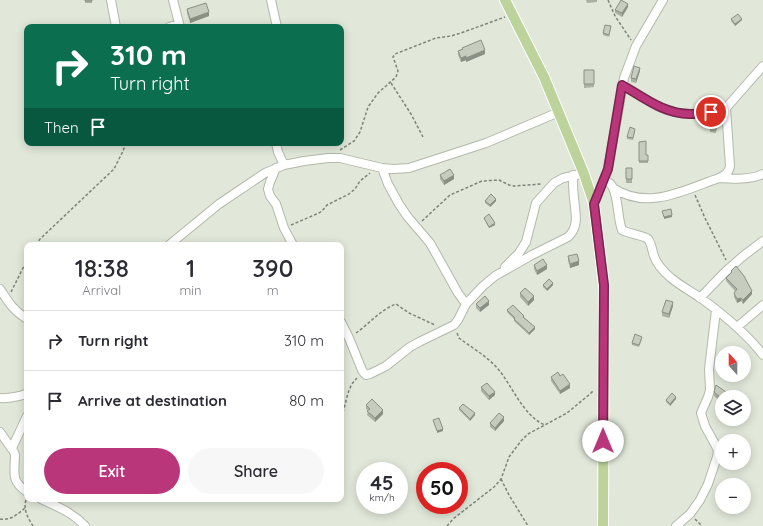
<!DOCTYPE html>
<html lang="en">
<head>
<meta charset="utf-8">
<style>
	body { margin:0; font-family:Quicksand,sans-serif; background:#f7f7f7; color:#2b2b33; height:100vh; display:flex; flex-direction:column; font-size:15px; white-space:nowrap }
	* { box-sizing:border-box; margin:0 }
	p { font-size:13px; color:#7c7c81 }
	.icon { flex:none; width:22px; height:22px; fill:none; stroke:currentColor; stroke-width:2; stroke-linecap:round; stroke-linejoin:round }
	.map { position:relative; flex:1; overflow:hidden }
	.drawer { position:absolute; left:24px; top:242px; width:320px; height:260px; display:flex; flex-direction:column; background:#fff; border-radius:8px; box-shadow:0 2px 10px #0003 }
	.drawer>* { flex:none }
	.hud { position:absolute; left:24px; top:24px; width:320px; height:122px; border-radius:8px; box-shadow:0 2px 10px #0003; background:#0b6e4f; color:#fff; overflow:hidden }
	.needle { width:26px; rotate:339deg }
	.fabs { position:absolute; left:715px; top:346px; display:grid; gap:8px }
	.fabs a { display:grid; place-items:center; width:36px; height:36px; border-radius:50%; background:#fff; box-shadow:0 2px 10px #0003; font-size:20px }
	.speed { position:absolute; left:356px; top:462px; display:flex; gap:8px; font-size:20px; font-weight:700; text-align:center }
	.speed>* { display:grid; place-content:center; width:52px; height:52px; border-radius:50%; background:#fff; box-shadow:0 2px 10px #0003; line-height:1 }
	.speed small { font-size:10px; font-weight:400 }
	.speed .limit { border:6px solid #d22; background:#fff; color:#111 }
	.pin { position:absolute; display:grid; place-items:center; width:34px; height:34px; color:#fff; margin:-17px; border:2px solid #fff; border-radius:50%; box-shadow:0 1px 4px #0007 }
	.me { position:absolute; width:44px; margin:-22px; rotate:0deg; stroke-linejoin:round; filter:drop-shadow(0 0 3px #0008) }
	.turn { display:flex; align-items:center; gap:14px; height:84px; padding:0 20px; font-size:18px }
	.turn .icon { width:52px; height:52px; stroke-width:2.5 }
	.turn b { display:block; font-size:28px; line-height:34px }
	.then { display:flex; align-items:center; height:38px; padding:0 20px; background:#0003; gap:8px; font-size:15px }
	.eta { display:flex; justify-content:space-evenly; align-items:center; height:68px; text-align:center }
	.eta b { font-size:24px; font-weight:600; line-height:28px }
	.button { display:flex; gap:8px; margin-top:auto; padding:8px 20px }
	.button a { flex:1; height:46px; border-radius:24px; background:#ba367a; color:#fff; font-size:16px; font-weight:600; line-height:46px; text-align:center }
	.button a+a { background:#f7f7f7; color:#2b2b33 }
	ul { padding:0; list-style:none }
	li { display:flex; align-items:center; gap:12px; height:60px; padding:0 20px; border-top:1px solid #e1e1e2 }
	li div { flex:1 }
	li b { display:block; font-size:15px }
	li em { font-style:normal }
	.map>svg:first-child { display:block }
	.lines { fill:none; stroke-linecap:round; stroke-linejoin:round }
	.minor-casing { stroke:#b2b9aa; stroke-width:10 }
	.major-casing { stroke:#fff; stroke-width:12 }
	.path { stroke:#7f8479; stroke-width:1.5; stroke-dasharray:3 2; stroke-linecap:butt }
	.minor { stroke:#fff; stroke-width:8 }
	.major { stroke:#bcd49c; stroke-width:10 }
	.wall { fill:#aab0a3 }
	.shaded-wall { fill:#8b9085 }
	.building { fill:#c6cdbe; stroke:#8b9085 }
	.route-casing { stroke:#79234f; stroke-width:10 }
	.route { stroke:#ba367a; stroke-width:7 }
</style>
</head>
<body>
<div class="map">
<svg width="763" height="526" viewBox="0 0 763 526">
	<rect width="100%" height="100%" fill="#e1e8d9"/>
	<g class="lines">
		<g class="minor-casing">
			<path id="minor" d="M 111,0 L 116,27
				M 173,0 L 180,27
				M 271,0 L 277,27
				M 169,27 L 179,24
				M 623,85 L 657,106 L 667,110 L 679,113 L 691,114 L 711,112 L 726,108 L 763,66
				M 276,143 L 278,152 L 284,165
				M 276,168 L 270,182 L 268,189 L 270,196 L 276,204 L 284,228 L 293,245
				M 382,168 L 388,184 L 399,204 L 407,216 L 430,243 L 458,293 L 466,304
				M 719,178 C 734,179 749,180 763,174
				M 604,180 C 607,181 610,183 612,186 C 619,198 617,217 622,230 C 629,234 643,235 648,239 C 652,244 652,251 654,256 C 657,265 664,272 671,278 C 681,286 692,292 702,299 C 724,315 746,333 763,355
				M 613,188 C 648,211 684,190 719,178 C 725,175 729,173 730,166 L 726,108
				M 594,204 L 608,169 L 624,78 L 636,46 L 663,0
				M 169,245 L 219,204 L 265,173 L 284,165 L 304,161 L 328,158 L 340,158 L 382,168 L 394,169 L 409,168 L 486,143 L 559,112
				M 505,267 L 519,253 L 526,242 L 536,203 L 554,183 L 563,178 L 577,175
				M 0,289 C 9,303 13,310 27,319
				M 700,298 L 724,273 L 742,257 L 763,241
				M 341,322 L 349,338 L 362,370 L 364,373 L 366,375 L 370,374 L 386,366 L 410,347 L 419,342 L 454,325 L 458,320 L 466,304 L 483,286 L 495,276 L 532,255 L 568,237 C 580,226 575,212 574,198 C 573,190 573,183 573,175
				M 737,327 L 763,305
				M 0,398 C 9,399 18,396 27,394
				M 0,432 L 14,452 L 15,455 C 15,473 10,480 27,492
				M 12,448 L 27,416
				M 41,499 C 58,507 72,512 85,526
				M 676,526 L 690,514 L 700,500 L 708,484 L 717,457 L 718,451 L 716,446 L 705,426 L 701,413 L 708,397 L 710,390 L 709,369 L 716,310"/>
		</g>
		<g class="major-casing">
			<path id="major" d="M 505,0 L 544,77 L 584,174 L 594,204 L 604,285 L 603,526"/>
		</g>
		<path class="path" d="M 608,0 L 615,16 L 631,40
			M 391,83 L 411,114 L 423,137
			M 340,150 L 354,141 L 360,132 L 368,107 L 378,93 L 396,77 L 398,71 L 393,57 L 395,54 L 436,38 L 451,36 L 461,33 L 505,17
			M 695,195 L 705,218 L 726,260
			M 422,221 L 450,195 L 482,181 L 499,180 L 509,185 L 514,186 L 541,184
			M 291,225 L 319,213 L 322,211 L 327,205 L 349,194 L 355,189 L 360,181 L 370,173
			M 36,245 L 40,239 L 114,169 L 123,151 L 126,143
			M 11,292 L 23,268 L 27,263
			M 356,333 C 369,324 380,310 396,304 L 409,313 L 435,325
			M 457,333 L 459,338 C 472,348 487,356 498,369 C 512,385 523,416 545,425
			M 341,417 C 347,404 346,388 357,378
			M 501,479 L 509,495 L 528,526
			M 26,500 C 23,510 28,518 33,526
			M 0,519 C 10,521 18,514 25,508
			M 695,519 L 702,526
			M 447,526 L 453,519 L 494,487 L 501,479 L 509,457 L 521,441 L 528,434 L 567,413 L 590,394 L 594,390"/>
		<use href="#minor" class="minor"/>
		<use href="#major" class="major"/>
	</g>
	<path class="wall" d="M 85,0 L 92,0 L 92,3 L 85,3 Z
		M 586,0 L 597,0 L 597,2 L 587,3 Z
		M 628,7 L 622,17 L 615,13 L 615,10 Z
		M 187,9 L 209,16 L 190,23 L 187,13 Z
		M 731,19 L 742,20 L 735,26 L 731,21 Z
		M 611,28 L 609,37 L 603,35 L 603,33 Z
		M 462,48 L 485,54 L 466,62 L 466,60 L 461,62 L 458,55 L 458,51 L 462,49 Z
		M 584,70 L 594,70 L 594,87 L 584,88 Z
		M 640,71 L 636,83 L 631,82 L 631,78 Z
		M 718,121 L 716,133 L 710,132 L 710,128 Z
		M 635,131 L 633,140 L 627,139 L 627,137 Z
		M 639,142 L 646,155 L 648,155 L 648,163 L 639,163 Z
		M 626,168 L 632,168 L 632,183 L 626,183 Z
		M 440,175 L 454,179 L 444,185 L 440,179 Z
		M 485,201 L 496,201 L 490,207 L 485,203 Z
		M 484,218 L 495,225 L 489,228 L 484,219 Z
		M 568,256 L 579,265 L 570,268 L 568,260 Z
		M 534,265 L 547,269 L 537,275 L 534,269 Z
		M 731,271 L 752,294 L 743,304 L 741,301 L 737,303 L 734,297 L 734,293 L 735,291 L 726,281 L 726,278 L 731,274 Z
		M 543,285 L 553,285 L 547,291 L 543,287 Z
		M 520,293 L 534,300 L 528,306 L 520,297 Z
		M 476,304 L 489,305 L 480,312 L 476,308 Z
		M 673,306 L 669,318 L 662,316 L 662,312 Z
		M 507,310 L 524,317 L 535,329 L 529,335 L 514,321 L 514,319 L 507,312 Z
		M 642,339 L 639,347 L 632,345 L 632,343 Z
		M 551,377 L 570,388 L 560,394 L 551,381 Z
		M 481,387 L 495,395 L 489,400 L 481,391 Z
		M 714,392 L 726,396 L 725,397 L 722,397 L 721,402 L 714,396 Z
		M 676,399 L 670,406 L 666,402 L 666,400 Z
		M 366,405 L 383,414 L 375,422 L 367,415 L 368,410 L 366,409 Z
		M 459,408 L 475,415 L 470,421 L 459,410 Z
		M 504,421 L 495,431 L 490,427 L 490,423 Z"/>
	<path class="shaded-wall" d="M 628,4 L 628,7 L 622,17 L 622,13 Z
		M 209,12 L 209,16 L 190,23 L 190,19 Z
		M 742,19 L 742,20 L 735,26 L 735,24 Z
		M 485,50 L 485,54 L 466,62 L 466,58 Z
		M 466,56 L 466,60 L 461,62 L 461,58 Z
		M 640,68 L 640,71 L 636,83 L 636,79 Z
		M 454,175 L 454,179 L 444,185 L 444,181 Z
		M 496,199 L 496,201 L 490,207 L 490,205 Z
		M 672,215 L 672,217 L 664,219 L 664,217 Z
		M 495,223 L 495,225 L 489,228 L 489,227 Z
		M 579,261 L 579,265 L 570,268 L 570,264 Z
		M 547,265 L 547,269 L 537,275 L 537,271 Z
		M 553,283 L 553,285 L 547,291 L 547,289 Z
		M 752,291 L 752,294 L 743,304 L 743,300 Z
		M 534,296 L 534,300 L 528,306 L 528,302 Z
		M 741,298 L 741,301 L 737,303 L 737,299 Z
		M 489,301 L 489,305 L 480,312 L 480,308 Z
		M 673,302 L 673,306 L 669,318 L 669,314 Z
		M 535,327 L 535,329 L 529,335 L 529,333 Z
		M 570,384 L 570,388 L 560,394 L 560,391 Z
		M 495,392 L 495,395 L 489,400 L 489,396 Z
		M 726,392 L 726,396 L 725,397 L 722,397 Z
		M 676,397 L 676,399 L 670,406 L 670,404 Z
		M 383,410 L 383,414 L 375,422 L 375,418 Z
		M 475,413 L 475,415 L 470,421 L 470,419 Z
		M 504,417 L 504,421 L 495,431 L 495,428 Z
		M 443,429 L 443,431 L 437,433 L 437,431 Z"/>
	<path class="building" d="M 85,0 L 92,0 L 92,1 L 85,1 Z
		M 621,0 L 628,4 L 622,13 L 615,10 Z
		M 206,3 L 209,12 L 190,19 L 187,9 Z
		M 738,14 L 742,19 L 735,24 L 731,19 Z
		M 605,25 L 611,26 L 609,35 L 603,33 Z
		M 481,40 L 485,50 L 466,58 L 466,56 L 461,58 L 458,51 L 463,49 L 462,48 Z
		M 634,66 L 640,68 L 636,79 L 631,78 Z
		M 584,70 L 594,70 L 594,84 L 584,84 Z
		M 712,116 L 718,117 L 716,129 L 710,128 Z
		M 630,127 L 635,129 L 633,138 L 627,137 Z
		M 646,141 L 646,155 L 648,155 L 648,161 L 639,161 L 639,142 Z
		M 626,168 L 632,168 L 632,179 L 626,179 Z
		M 450,169 L 454,175 L 444,181 L 440,175 Z
		M 491,194 L 496,199 L 490,205 L 485,201 Z
		M 671,209 L 672,215 L 664,217 L 662,211 Z
		M 489,214 L 495,223 L 489,227 L 484,218 Z
		M 577,254 L 579,261 L 570,264 L 568,256 Z
		M 543,259 L 547,265 L 537,271 L 534,265 Z
		M 736,266 L 744,276 L 752,291 L 743,300 L 741,298 L 737,299 L 734,293 L 737,289 L 726,278 L 732,272 L 731,271 Z
		M 549,279 L 553,283 L 547,289 L 543,285 Z
		M 525,288 L 534,296 L 528,302 L 520,293 Z
		M 485,296 L 489,301 L 480,308 L 476,304 Z
		M 666,300 L 673,302 L 669,314 L 662,312 Z
		M 513,305 L 524,316 L 523,317 L 535,327 L 529,333 L 514,319 L 515,318 L 507,310 Z
		M 635,334 L 642,337 L 639,345 L 632,343 Z
		M 558,372 L 560,376 L 563,374 L 570,384 L 560,391 L 551,377 Z
		M 487,383 L 495,392 L 489,396 L 481,387 Z
		M 716,385 L 726,392 L 721,398 L 714,392 Z
		M 672,393 L 676,397 L 670,404 L 666,400 Z
		M 372,399 L 383,410 L 375,418 L 367,411 L 370,409 L 366,405 Z
		M 463,404 L 475,413 L 470,419 L 459,408 Z
		M 499,413 L 504,417 L 495,428 L 490,423 Z
		M 439,418 L 443,429 L 437,431 L 433,420 Z"/>
	<g class="lines">
		<g class="route-casing">
			<path id="route" d="M 603,441 L 604,285 L 594,204 L 608,169 L 622,85 C 644,98 666,115 692,114 C 698,114 705,113 711,112"/>
		</g>
		<use href="#route" class="route"/>
	</g>
</svg>
<div class="fabs">
<a><svg class="needle" viewBox="-14 -14 28 28"><path d="M0-13l5 13h-10z" fill="#e53935"/><path d="M0 13l5-13h-10z" fill="#7c7c81"/></svg></a>
<a><svg class="icon" aria-label="layers" viewBox="0 0 24 24"><path d="M12 4l9 5-9 5-9-5zM3 14l9 5 9-5"/></svg></a>
<a>+</a>
<a>−</a>
</div>
<div class="speed"><div>45<small>km/h</small></div><div class="limit">50</div></div>
<div class="pin" style="left:711px;top:112px;background:#d93025"><svg class="icon" aria-label="arrive" viewBox="0 0 24 24"><path d="M6 21V4h12l-3 4 3 4H6"/></svg></div>
<svg class="me" style="left:603px;top:441px" viewBox="-20 -20 40 40"><circle r="19" fill="#fff"/><path d="M0-13L10 11 0 6-10 11z" fill="#ba367a"/></svg>
<div class="hud">
<div class="turn"><svg class="icon" aria-label="right" viewBox="0 0 24 24"><path d="M7 20v-9h11M14 6l5 5-5 5"/></svg><div><b>310 m</b>Turn right</div></div>
<div class="then">Then<svg class="icon" aria-label="arrive" viewBox="0 0 24 24"><path d="M6 21V4h12l-3 4 3 4H6"/></svg></div>
</div>
<section class="drawer">
<div class="eta">
<div><b>18:38</b><p>Arrival</p></div>
<div><b>1</b><p>min</p></div>
<div><b>390</b><p>m</p></div>
</div>
<ul>
<li><svg class="icon" aria-label="right" viewBox="0 0 24 24"><path d="M7 20v-9h11M14 6l5 5-5 5"/></svg><div><b>Turn right</b></div><em>310 m</em></li>
<li><svg class="icon" aria-label="arrive" viewBox="0 0 24 24"><path d="M6 21V4h12l-3 4 3 4H6"/></svg><div><b>Arrive at destination</b></div><em>80 m</em></li>
</ul>
<div class="button"><a>Exit</a><a>Share</a></div>
</section>
</div>
</body>
</html>
